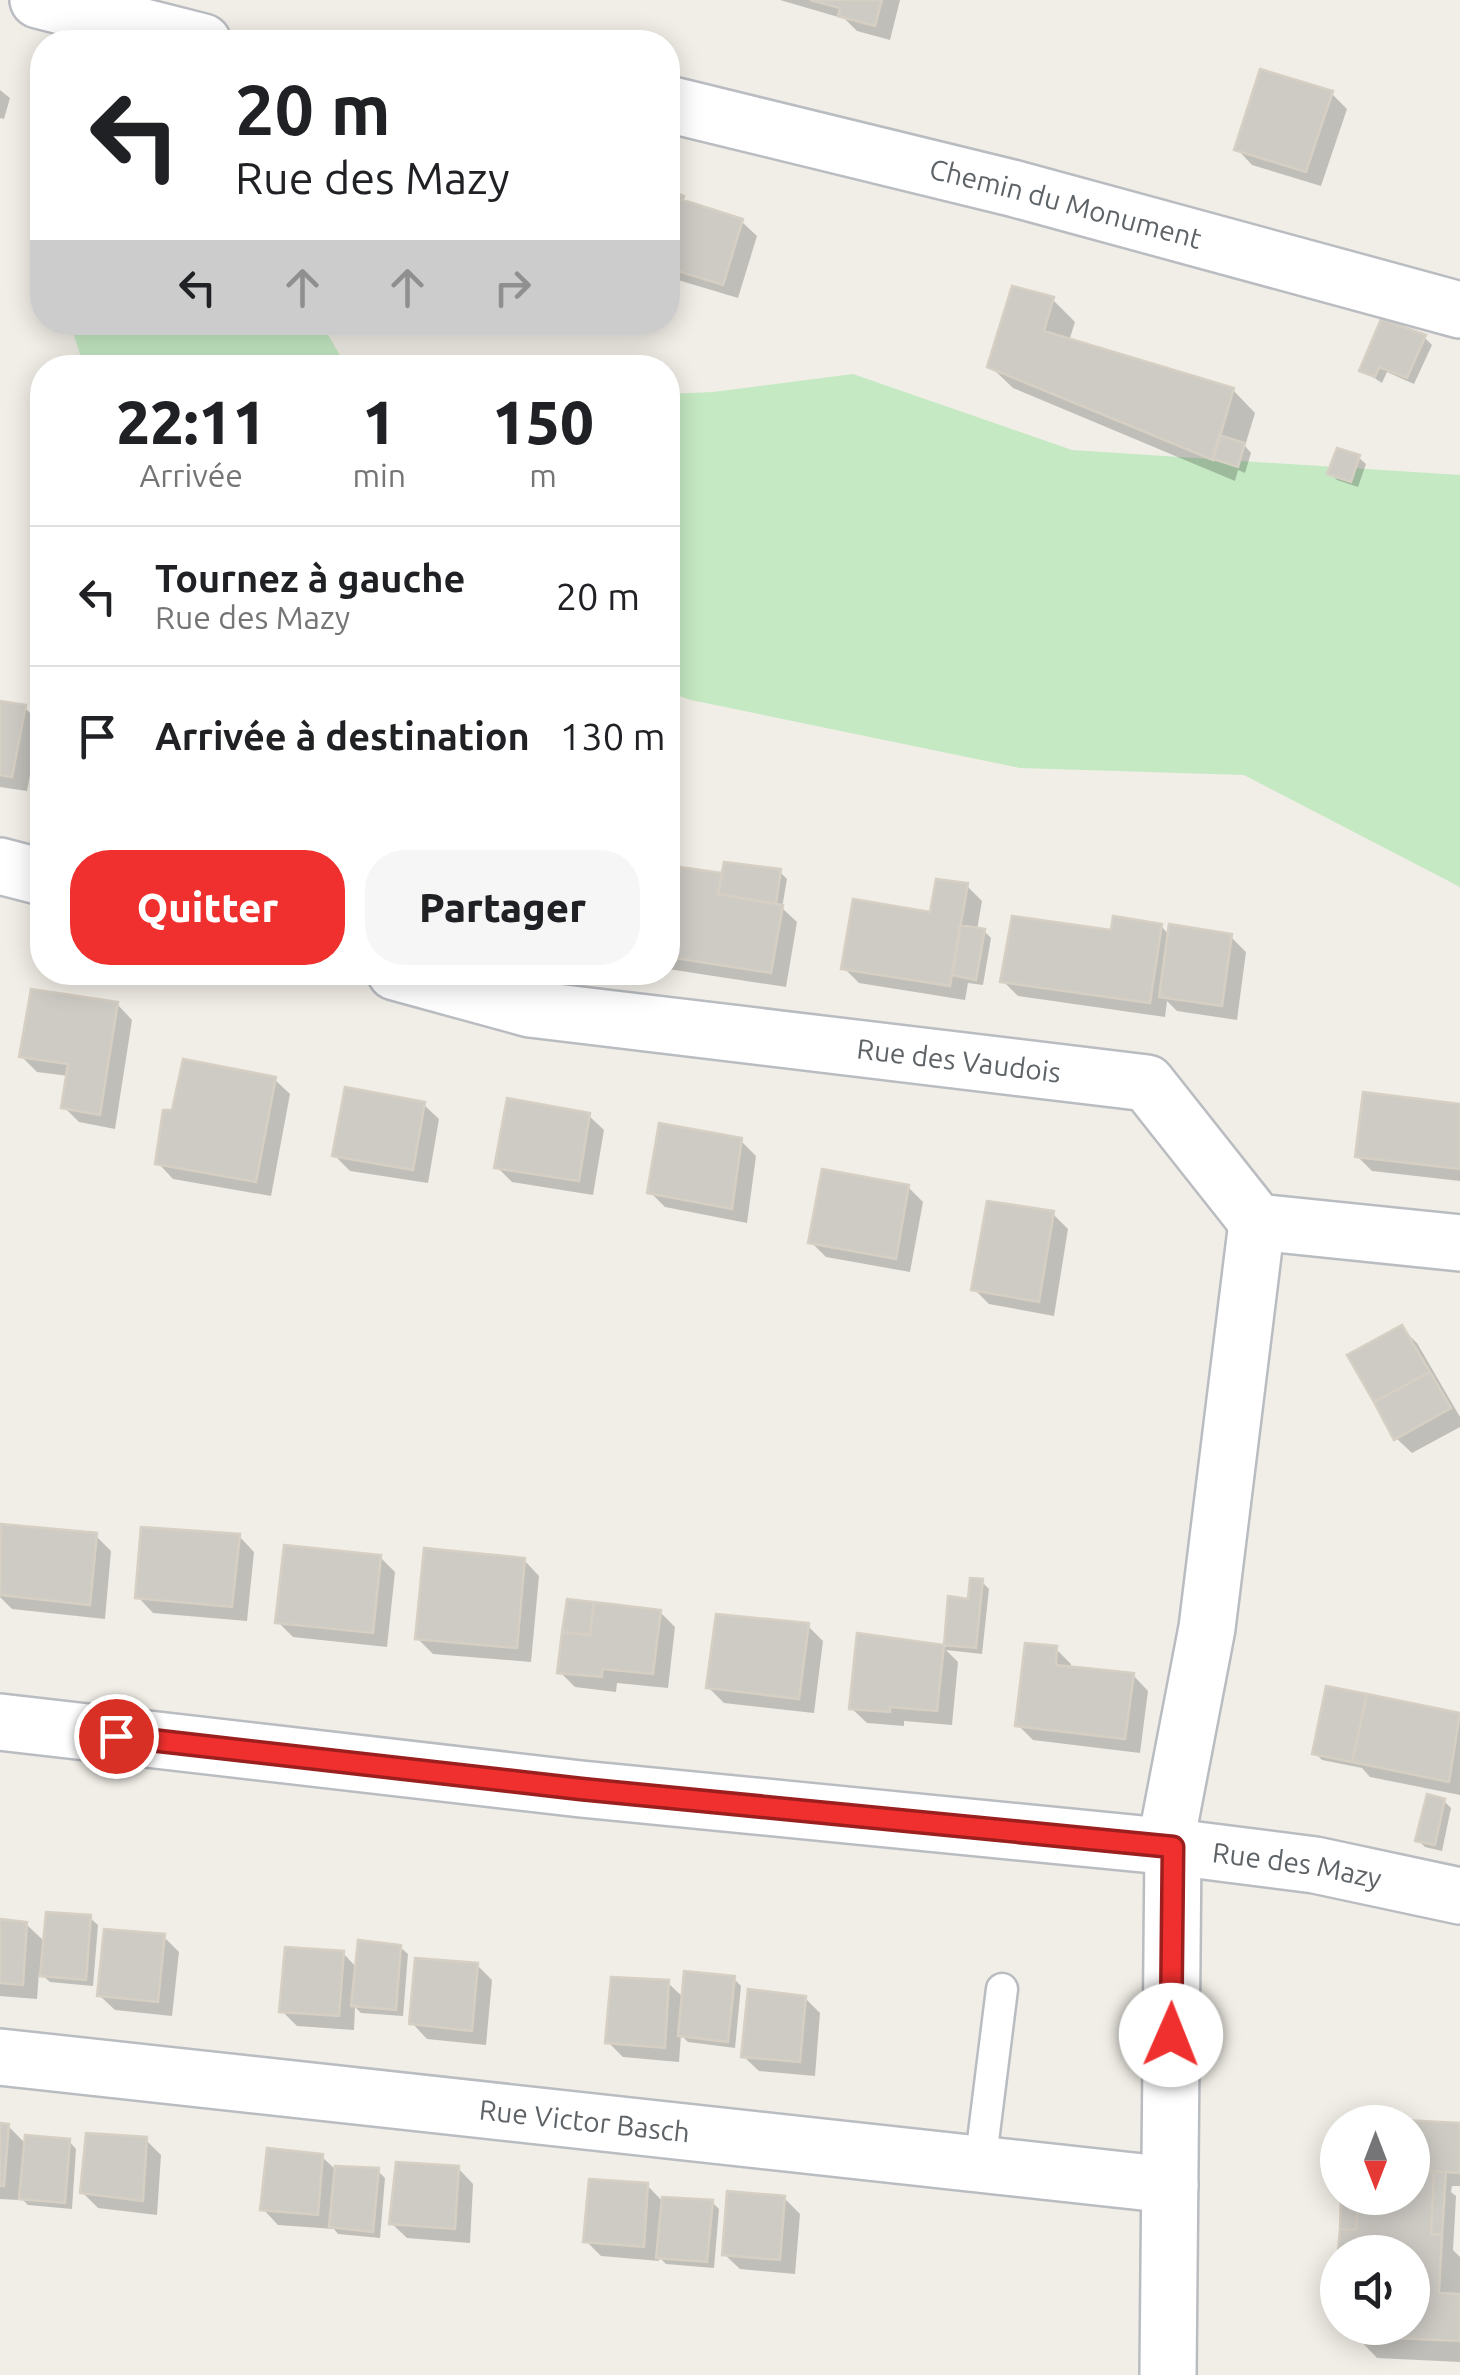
<!DOCTYPE html>
<html lang="fr">
<head>
<meta charset="utf-8">
<style>
	body { margin:0; font-family:Ubuntu,sans-serif; background:#f6f6f6; color:#202124; height:100vh; display:flex; flex-direction:column; font-size:38px; white-space:nowrap }
	* { box-sizing:border-box; margin:0 }
	p { font-size:32px; color:#757577 }
	.icon { flex:none; width:55px; height:55px; fill:none; stroke:currentColor; stroke-width:2; stroke-linecap:round; stroke-linejoin:round }
	.map { position:relative; flex:1; overflow:hidden }
	.side { position:absolute; left:30px; top:355px; width:650px; height:630px; display:flex; flex-direction:column; background:#fff; border-radius:40px; box-shadow:0 5px 25px #0003 }
	.side>* { flex:none }
	.hud { position:absolute; left:30px; top:30px; width:650px; height:305px; border-radius:40px; box-shadow:0 5px 25px #0003; background:#fff; color:#202124; overflow:hidden }
	.needle { width:65px; rotate:180deg }
	.buttons { position:absolute; left:1320px; top:2105px; display:grid; gap:20px }
	.buttons a { display:grid; place-items:center; width:110px; height:110px; border-radius:50%; background:#fff; box-shadow:0 5px 25px #0003; font-size:50px }
	.pin { position:absolute; display:grid; place-items:center; width:85px; height:85px; color:#fff; margin:-42px; border:5px solid #fff; border-radius:50%; box-shadow:0 2px 10px #0007 }
	.me { position:absolute; width:110px; margin:-55px; rotate:1deg; stroke-linejoin:round; filter:drop-shadow(0 0 8px #0008) }
	.turn { display:flex; align-items:center; gap:35px; height:210px; padding:0 40px; font-size:45px }
	.turn .icon { width:130px; height:130px; stroke-width:2.5 }
	.turn b { display:block; font-size:70px; line-height:85px }
	.lanes { display:flex; align-items:center; height:95px; padding:0 40px; background:#0003; justify-content:center; gap:50px; direction:ltr }
	.lanes .off { opacity:.35 }
	.eta { display:flex; justify-content:space-evenly; align-items:center; height:170px; text-align:center }
	.eta b { font-size:60px; font-weight:800; line-height:70px }
	.button { display:flex; gap:20px; margin-top:auto; padding:20px 40px }
	.button a { flex:1; height:115px; border-radius:40px; background:#ef302e; color:#fff; font-size:40px; font-weight:800; line-height:115px; text-align:center }
	.button a+a { background:#f6f6f6; color:#202124 }
	ul { padding:0; list-style:none }
	li { display:flex; align-items:center; gap:30px; height:140px; padding:0 40px; border-top:2px solid #e0e0e0 }
	li div { flex:1 }
	li b { display:block; font-size:38px }
	li em { font-style:normal }
	.map>svg:first-child { display:block }
	.green { fill:#c5e9c3 }
	.shadow { fill:#0003 }
	.building { fill:#cecbc5; stroke:#d6cfc4; stroke-width:2.5 }
	.lines { fill:none; stroke-linecap:round; stroke-linejoin:round }
	.lane-casing { stroke:#b9bcc0; stroke-width:35 }
	.street-casing { stroke:#b9bcc0; stroke-width:60 }
	.lane { stroke:#fff; stroke-width:30 }
	.street { stroke:#fff; stroke-width:55 }
	.route-casing { stroke:#9b1f1e; stroke-width:25 }
	.route { stroke:#ef302e; stroke-width:18 }
	.labels { text-anchor:middle; stroke-width:8; stroke-linejoin:round; paint-order:stroke }
	.street-label { font-size:28px; fill:#5e6367; stroke:#fff }
</style>
</head>
<body>
<div class="map">
<svg width="1460" height="2375" viewBox="0 0 1460 2375">
	<rect width="100%" height="100%" fill="#f1eee7"/>
	<path class="green" d="M 70,323 L 321,323 L 347,367 L 84,367 Z
		M 853,374 L 1072,450 L 1460,475 L 1460,887 L 1244,775 L 1020,768 L 691,700 L 668,692 L 668,394 L 713,392 Z"/>
	<path class="shadow" d="M 780,0 L 900,0 L 890,40 L 857,31 L 845,19 Z
		M 0,90 L 10,98 L 4,119 L 0,118 Z
		M 1331,93 L 1347,109 L 1321,186 L 1252,165 L 1237,149 Z
		M 668,193 L 682,198 L 689,205 L 741,221 L 757,236 L 738,298 L 668,277 Z
		M 1052,299 L 1075,322 L 1069,341 L 1233,390 L 1255,413 L 1245,446 L 1251,453 L 1245,473 L 1238,470 L 1235,481 L 1013,388 L 990,366 Z
		M 1425,338 L 1432,345 L 1414,384 L 1387,372 L 1382,383 L 1362,370 Z
		M 1358,457 L 1366,464 L 1358,487 L 1337,480 L 1330,473 Z
		M 0,704 L 25,708 L 40,723 L 27,791 L 0,787 Z
		M 668,868 L 724,876 L 780,872 L 787,879 L 782,908 L 797,922 L 786,987 L 668,969 Z
		M 967,886 L 982,901 L 977,930 L 984,931 L 991,938 L 983,985 L 968,983 L 965,1000 L 859,983 L 844,968 L 932,915 Z
		M 1161,926 L 1170,936 L 1231,937 L 1246,952 L 1237,1020 L 1177,1011 L 1167,1001 L 1165,1017 L 1018,996 L 1003,981 L 1113,933 Z
		M 117,1004 L 132,1020 L 115,1129 L 79,1122 L 64,1107 L 69,1076 L 37,1072 L 21,1056 Z
		M 274,1079 L 290,1094 L 271,1196 L 173,1179 L 158,1163 L 174,1112 Z
		M 423,1104 L 439,1119 L 428,1183 L 350,1171 L 334,1155 Z
		M 1460,1106 L 1460,1181 L 1372,1171 L 1357,1156 Z
		M 588,1115 L 604,1130 L 593,1195 L 512,1182 L 497,1167 Z
		M 741,1141 L 756,1156 L 747,1223 L 665,1207 L 650,1192 Z
		M 908,1187 L 923,1202 L 910,1272 L 826,1257 L 811,1242 Z
		M 1053,1214 L 1068,1229 L 1054,1316 L 989,1304 L 974,1289 Z
		M 1401,1328 L 1417,1343 L 1460,1417 L 1460,1427 L 1412,1453 L 1396,1438 Z
		M 4,1527 L 96,1536 L 111,1551 L 105,1619 L 12,1609 L 0,1597 Z
		M 239,1536 L 254,1552 L 247,1621 L 153,1613 L 138,1597 Z
		M 380,1557 L 395,1572 L 387,1647 L 293,1637 L 278,1622 Z
		M 524,1560 L 539,1576 L 531,1662 L 433,1654 L 417,1638 Z
		M 982,1582 L 989,1589 L 982,1654 L 946,1650 L 958,1662 L 952,1725 L 904,1721 L 904,1726 L 867,1723 L 851,1708 L 859,1636 L 946,1647 L 950,1599 L 970,1602 Z
		M 660,1612 L 675,1627 L 668,1688 L 617,1683 L 616,1692 L 575,1687 L 560,1672 Z
		M 808,1626 L 823,1641 L 814,1713 L 724,1703 L 708,1687 Z
		M 1056,1649 L 1071,1664 L 1071,1669 L 1133,1675 L 1148,1691 L 1140,1753 L 1033,1740 L 1018,1725 Z
		M 1328,1689 L 1460,1715 L 1460,1795 L 1370,1777 L 1362,1768 L 1322,1760 L 1315,1753 Z
		M 1444,1801 L 1451,1808 L 1442,1851 L 1425,1847 L 1418,1840 Z
		M 90,1918 L 98,1925 L 93,1986 L 50,1982 L 39,1972 L 37,1999 L 0,1996 L 0,1921 L 26,1924 L 46,1943 Z
		M 164,1937 L 179,1952 L 172,2016 L 115,2010 L 99,1995 Z
		M 400,1947 L 408,1954 L 403,2016 L 361,2013 L 355,2007 L 354,2030 L 297,2026 L 282,2011 L 343,1953 L 357,1968 Z
		M 477,1965 L 492,1980 L 486,2045 L 427,2039 L 412,2023 Z
		M 733,1978 L 741,1986 L 735,2048 L 688,2042 L 681,2035 L 679,2062 L 623,2057 L 608,2042 L 668,1983 L 684,1998 Z
		M 805,1998 L 820,2013 L 815,2076 L 759,2071 L 743,2056 Z
		M 1460,2125 L 1460,2186 L 1452,2186 L 1451,2192 L 1456,2196 L 1453,2250 L 1460,2257 L 1460,2362 L 1377,2358 L 1355,2335 L 1355,2328 L 1412,2328 L 1412,2252 L 1341,2252 L 1344,2198 L 1412,2198 Z
		M 0,2126 L 8,2126 L 27,2145 L 69,2141 L 76,2149 L 72,2209 L 28,2205 L 19,2196 L 19,2200 L 0,2199 Z
		M 146,2140 L 161,2155 L 157,2215 L 98,2208 L 82,2192 Z
		M 322,2157 L 334,2168 L 378,2171 L 385,2178 L 380,2238 L 338,2234 L 334,2229 L 278,2225 L 263,2209 Z
		M 458,2168 L 473,2184 L 470,2243 L 407,2238 L 391,2223 Z
		M 647,2185 L 664,2203 L 712,2202 L 719,2209 L 714,2268 L 666,2264 L 659,2257 L 659,2261 L 601,2256 L 586,2241 Z
		M 784,2198 L 800,2214 L 795,2274 L 740,2269 L 724,2254 Z"/>
	<path class="building" d="M 810,0 L 882,0 L 875,26 L 838,16 L 840,8 Z
		M 1260,69 L 1333,91 L 1306,172 L 1234,150 Z
		M 668,190 L 684,196 L 683,200 L 743,219 L 723,285 L 668,268 Z
		M 1012,286 L 1054,297 L 1044,331 L 1234,388 L 1213,460 L 987,367 Z
		M 1381,319 L 1426,335 L 1407,378 L 1379,367 L 1375,377 L 1359,371 Z
		M 1219,435 L 1245,443 L 1238,467 L 1213,459 Z
		M 1337,448 L 1360,455 L 1351,482 L 1327,474 Z
		M 0,701 L 26,705 L 12,777 L 0,775 Z
		M 724,862 L 781,869 L 776,904 L 718,894 Z
		M 668,866 L 680,867 L 668,937 Z
		M 680,867 L 722,873 L 718,894 L 783,905 L 771,973 L 668,957 L 668,937 Z
		M 936,879 L 968,883 L 950,986 L 841,969 L 853,899 L 930,912 Z
		M 1012,916 L 1111,930 L 1113,916 L 1162,924 L 1150,1003 L 1000,982 Z
		M 1169,924 L 1232,934 L 1222,1006 L 1159,997 Z
		M 960,925 L 985,929 L 976,980 L 952,975 Z
		M 31,989 L 118,1002 L 100,1115 L 61,1108 L 68,1064 L 19,1057 Z
		M 183,1059 L 276,1077 L 256,1182 L 155,1164 L 163,1110 L 172,1110 Z
		M 345,1087 L 425,1102 L 413,1170 L 332,1156 Z
		M 1363,1092 L 1460,1104 L 1460,1169 L 1355,1157 Z
		M 507,1098 L 590,1113 L 579,1181 L 494,1168 Z
		M 659,1123 L 742,1138 L 732,1209 L 647,1193 Z
		M 822,1169 L 909,1185 L 896,1259 L 808,1243 Z
		M 987,1201 L 1054,1211 L 1039,1302 L 971,1290 Z
		M 1402,1325 L 1430,1372 L 1374,1402 L 1347,1355 Z
		M 1430,1372 L 1451,1408 L 1394,1440 L 1374,1402 Z
		M 1,1524 L 97,1533 L 90,1605 L 0,1595 Z
		M 141,1527 L 240,1534 L 232,1607 L 135,1598 Z
		M 284,1545 L 381,1555 L 373,1633 L 275,1623 Z
		M 424,1548 L 525,1558 L 517,1648 L 415,1639 Z
		M 970,1578 L 983,1579 L 976,1648 L 944,1645 L 948,1596 L 968,1599 Z
		M 567,1599 L 594,1602 L 590,1635 L 562,1632 Z
		M 594,1602 L 661,1610 L 653,1674 L 602,1669 L 602,1677 L 557,1673 L 562,1632 L 590,1635 Z
		M 716,1614 L 809,1623 L 799,1699 L 706,1688 Z
		M 857,1633 L 944,1645 L 937,1711 L 890,1707 L 890,1712 L 849,1709 Z
		M 1025,1643 L 1057,1646 L 1056,1665 L 1134,1673 L 1125,1739 L 1015,1726 Z
		M 1326,1686 L 1367,1694 L 1352,1762 L 1312,1754 Z
		M 1367,1694 L 1460,1713 L 1449,1782 L 1352,1762 Z
		M 1427,1794 L 1445,1799 L 1435,1845 L 1415,1841 Z
		M 46,1912 L 91,1915 L 86,1980 L 40,1976 Z
		M 0,1919 L 27,1922 L 23,1985 L 0,1983 Z
		M 104,1929 L 165,1934 L 158,2002 L 97,1996 Z
		M 358,1940 L 401,1945 L 396,2010 L 351,2006 Z
		M 285,1947 L 344,1951 L 339,2016 L 279,2012 Z
		M 415,1958 L 478,1963 L 472,2031 L 409,2024 Z
		M 684,1971 L 735,1976 L 728,2042 L 678,2036 Z
		M 611,1977 L 669,1980 L 665,2048 L 605,2043 Z
		M 748,1989 L 806,1996 L 800,2062 L 741,2057 Z
		M 1383,2119 L 1460,2123 L 1460,2173 L 1412,2170 L 1412,2122 L 1383,2122 Z
		M 0,2123 L 9,2124 L 4,2186 L 0,2186 Z
		M 86,2133 L 147,2137 L 143,2201 L 80,2193 Z
		M 25,2135 L 70,2139 L 65,2203 L 19,2199 Z
		M 267,2148 L 323,2154 L 318,2215 L 260,2210 Z
		M 396,2162 L 459,2166 L 455,2229 L 389,2224 Z
		M 335,2166 L 379,2168 L 373,2232 L 329,2227 Z
		M 1412,2170 L 1434,2171 L 1431,2234 L 1442,2235 L 1439,2293 L 1460,2294 L 1460,2341 L 1352,2336 L 1353,2328 L 1412,2328 L 1412,2252 L 1338,2252 L 1340,2229 L 1356,2230 L 1358,2198 L 1412,2198 Z
		M 1434,2171 L 1446,2172 L 1442,2235 L 1431,2234 Z
		M 589,2179 L 648,2183 L 644,2247 L 583,2242 Z
		M 727,2191 L 785,2196 L 780,2260 L 722,2255 Z
		M 662,2197 L 713,2200 L 707,2262 L 656,2258 Z
		M 1341,2198 L 1358,2198 L 1356,2230 L 1340,2229 Z"/>
	<g class="lines">
		<g class="lane-casing">
			<path id="lane" d="M 980,2165 L 1002,1989"/>
		</g>
		<g class="street-casing">
			<g id="street">
				<path d="M 38,0 L 203,42"/>
				<path id="s1" d="M 668,104 L 1012,188 L 1460,310"/>
				<path d="M 0,866 L 42,877"/>
				<path id="s2" d="M 395,972 L 530,1009 L 1147,1083 L 1257,1222 L 1460,1243"/>
				<path id="s3" d="M 0,1722 L 581,1789 L 1173,1847 L 1315,1865 L 1460,1896"/>
				<path id="s4" d="M 0,2057 L 1170,2185"/>
				<path d="M 1168,2375 L 1173,1847 L 1170,1821 L 1207,1628 L 1257,1222"/>
			</g>
		</g>
		<use href="#lane" class="lane"/>
		<use href="#street" class="street"/>
	</g>
	<g class="lines">
		<g class="route-casing">
			<path id="route" d="M 116,1736 L 581,1789 L 1173,1847 L 1171,2035"/>
		</g>
		<use href="#route" class="route"/>
	</g>
	<g class="labels">
		<g class="street-label">
			<text dy="10" stroke="none"><textPath href="#s1" startOffset="410">Chemin du Monument</textPath></text>
			<text dy="10" stroke="none"><textPath href="#s2" startOffset="572">Rue des Vaudois</textPath></text>
			<text dy="10" stroke="none"><textPath href="#s3" startOffset="1305">Rue des Mazy</textPath></text>
			<text dy="10" stroke="none"><textPath href="#s4" startOffset="588">Rue Victor Basch</textPath></text>
		</g>
	</g>
</svg>
<div class="buttons">
<a><svg class="needle" viewBox="-14 -14 28 28"><path d="M0-13l5 13h-10z" fill="#e53935"/><path d="M0 13l5-13h-10z" fill="#757577"/></svg></a>
<a><svg class="icon" aria-label="sound" viewBox="0 0 24 24"><path d="M4 9h4l5-4v14l-5-4H4zM17 9q2 3 0 6"/></svg></a>
</div>
<div class="pin" style="left:116px;top:1736px;background:#d93025"><svg class="icon" aria-label="arrive" viewBox="0 0 24 24"><path d="M6 21V4h12l-3 4 3 4H6"/></svg></div>
<svg class="me" style="left:1171px;top:2035px" viewBox="-20 -20 40 40"><circle r="19" fill="#fff"/><path d="M0-13L10 11 0 6-10 11z" fill="#ef302e"/></svg>
<div class="hud">
<div class="turn"><svg class="icon" aria-label="left" viewBox="0 0 24 24"><path d="M17 20v-9H6M10 6l-5 5 5 5"/></svg><div><b>20 m</b>Rue des Mazy</div></div>
<div class="lanes"><svg class="icon" aria-label="left" viewBox="0 0 24 24"><path d="M17 20v-9H6M10 6l-5 5 5 5"/></svg><svg class="icon off" aria-label="ahead" viewBox="0 0 24 24"><path d="M12 20V5M6 11l6-6 6 6"/></svg><svg class="icon off" aria-label="ahead" viewBox="0 0 24 24"><path d="M12 20V5M6 11l6-6 6 6"/></svg><svg class="icon off" aria-label="right" viewBox="0 0 24 24"><path d="M7 20v-9h11M14 6l5 5-5 5"/></svg></div>
</div>
<section class="side">
<div class="eta">
<div><b>22:11</b><p>Arrivée</p></div>
<div><b>1</b><p>min</p></div>
<div><b>150</b><p>m</p></div>
</div>
<ul>
<li><svg class="icon" aria-label="left" viewBox="0 0 24 24"><path d="M17 20v-9H6M10 6l-5 5 5 5"/></svg><div><b>Tournez à gauche</b><p>Rue des Mazy</p></div><em>20 m</em></li>
<li><svg class="icon" aria-label="arrive" viewBox="0 0 24 24"><path d="M6 21V4h12l-3 4 3 4H6"/></svg><div><b>Arrivée à destination</b></div><em>130 m</em></li>
</ul>
<div class="button"><a>Quitter</a><a>Partager</a></div>
</section>
</div>
</body>
</html>
